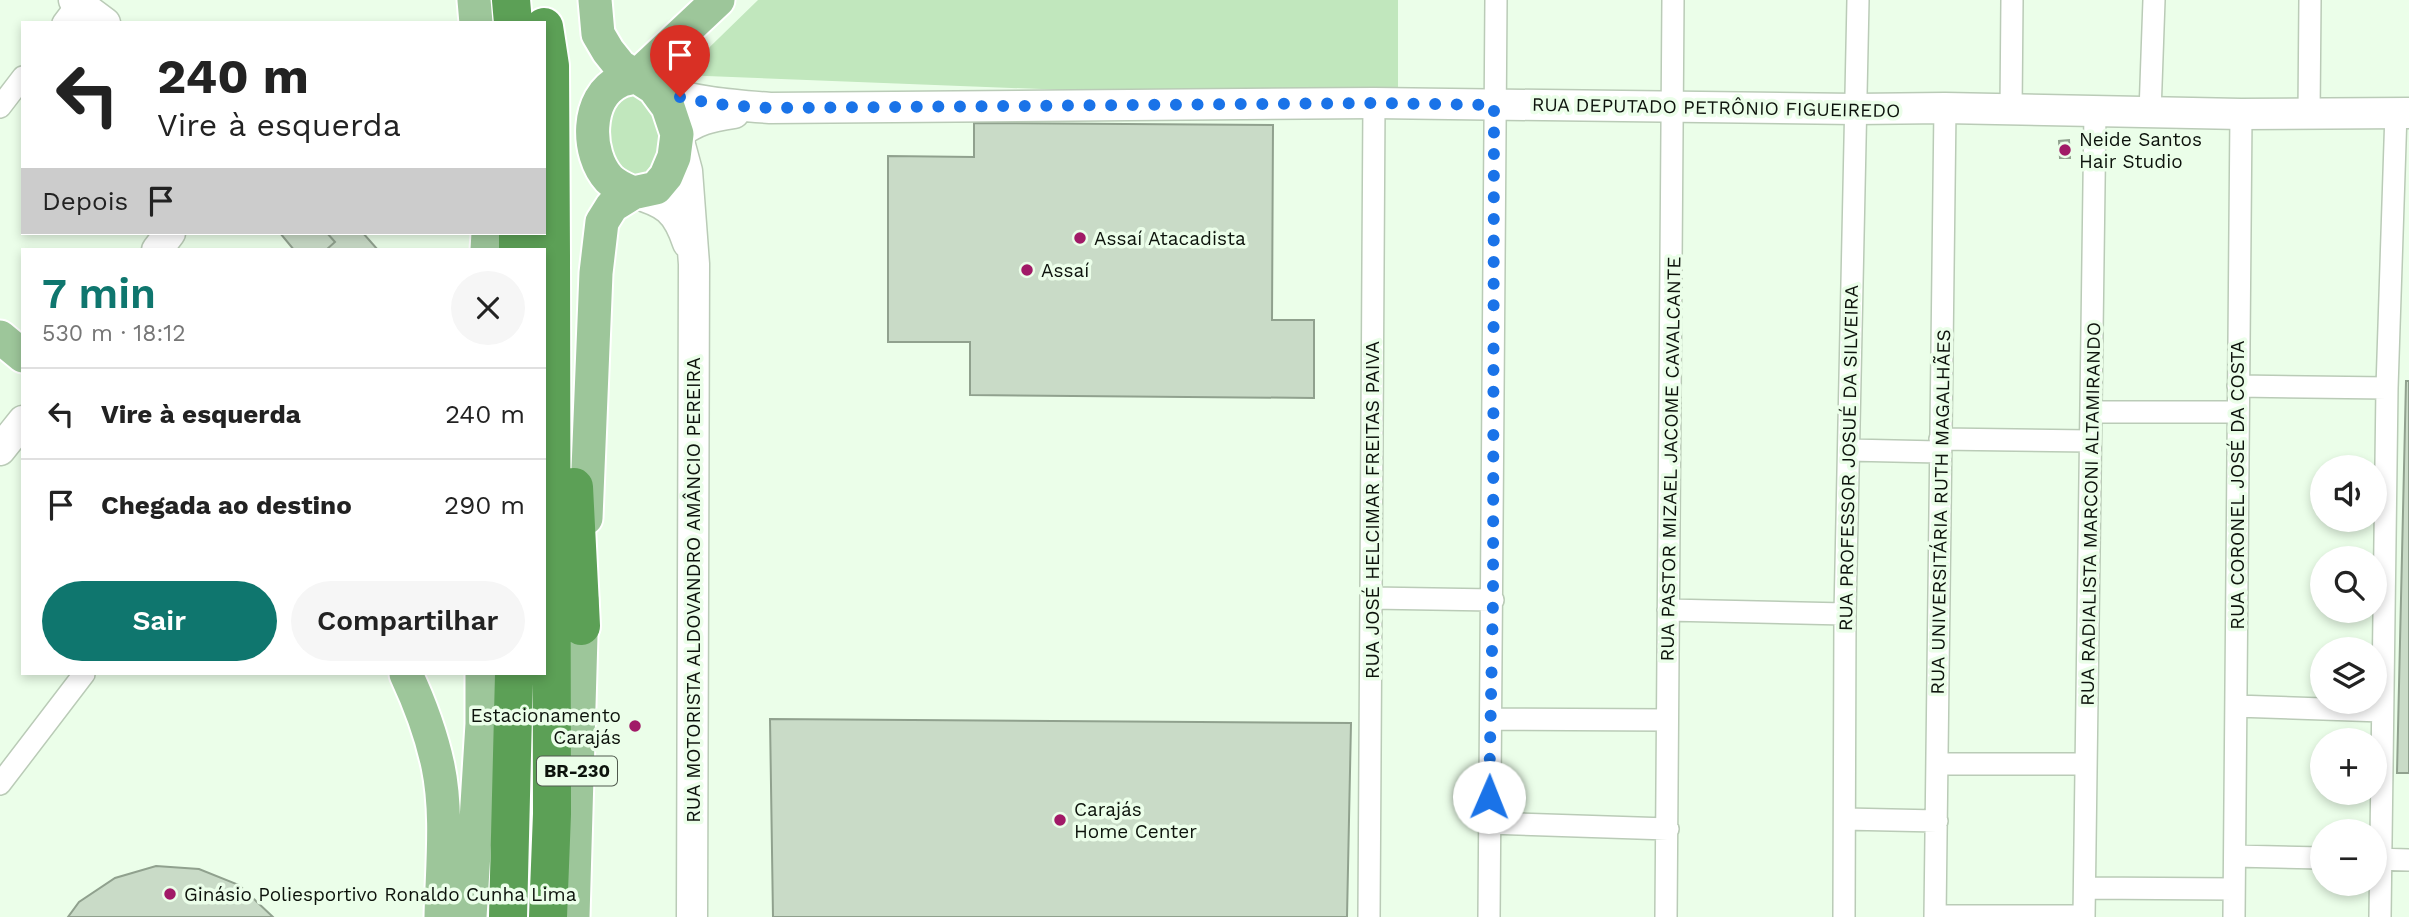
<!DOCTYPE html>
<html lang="pt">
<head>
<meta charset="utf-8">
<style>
	body { margin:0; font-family:"Work Sans",sans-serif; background:#f6f6f6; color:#222; height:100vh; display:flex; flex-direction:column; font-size:26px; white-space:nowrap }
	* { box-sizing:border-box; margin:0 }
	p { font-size:23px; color:#767676 }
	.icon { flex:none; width:38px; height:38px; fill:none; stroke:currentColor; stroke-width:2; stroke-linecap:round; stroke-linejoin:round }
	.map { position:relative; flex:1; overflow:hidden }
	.panel { position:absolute; left:21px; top:248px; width:525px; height:427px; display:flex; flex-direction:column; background:#fff; border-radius:0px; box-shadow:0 4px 10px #0003 }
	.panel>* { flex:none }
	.top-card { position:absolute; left:21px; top:21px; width:525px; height:214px; border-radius:0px; box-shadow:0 4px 10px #0003; background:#fff; color:#222; overflow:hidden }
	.fabs { position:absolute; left:2310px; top:455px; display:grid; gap:14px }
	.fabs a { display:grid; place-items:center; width:77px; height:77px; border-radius:50%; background:#fff; box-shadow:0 4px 10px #0003; font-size:35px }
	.pin { position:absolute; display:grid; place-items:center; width:60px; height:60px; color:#fff; margin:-72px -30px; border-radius:50% 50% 50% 0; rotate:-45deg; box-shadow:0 0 7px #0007 }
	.pin .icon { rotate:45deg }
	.me { position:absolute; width:77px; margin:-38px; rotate:1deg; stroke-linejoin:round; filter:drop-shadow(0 0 5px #0008) }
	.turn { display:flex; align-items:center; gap:24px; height:147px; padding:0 21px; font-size:32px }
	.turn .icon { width:91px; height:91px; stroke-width:2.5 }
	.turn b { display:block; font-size:49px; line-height:60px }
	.then { display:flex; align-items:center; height:66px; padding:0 21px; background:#0003; gap:14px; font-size:26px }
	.round { display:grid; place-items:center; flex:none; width:74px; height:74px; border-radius:37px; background:#f6f6f6 }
	.head { display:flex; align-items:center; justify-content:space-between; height:119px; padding:0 21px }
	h1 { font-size:42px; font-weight:600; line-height:52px; color:#0f766e }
	.cta { display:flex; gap:14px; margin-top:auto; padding:14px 21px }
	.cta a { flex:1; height:80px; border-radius:42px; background:#0f766e; color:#fff; font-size:28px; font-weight:600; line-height:80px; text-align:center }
	.cta a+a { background:#f6f6f6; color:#222 }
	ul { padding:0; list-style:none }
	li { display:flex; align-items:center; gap:21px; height:91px; padding:0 21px; border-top:2px solid #e0e0e0 }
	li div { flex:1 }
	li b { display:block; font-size:26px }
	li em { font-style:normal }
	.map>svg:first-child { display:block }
	.green { fill:#c1e7bd }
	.building { fill:#c9dbc7; stroke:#90a18e; stroke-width:2 }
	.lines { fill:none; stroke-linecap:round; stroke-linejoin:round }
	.street-casing { stroke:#bacbb7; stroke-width:24 }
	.secondary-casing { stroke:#bacbb7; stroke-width:33 }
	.primary-casing { stroke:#fff; stroke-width:37 }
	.highway-casing { stroke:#fff; stroke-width:42 }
	.street { stroke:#fff; stroke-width:21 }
	.secondary { stroke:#fff; stroke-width:30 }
	.primary { stroke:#9dc69a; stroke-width:33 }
	.highway { stroke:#5ca056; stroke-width:38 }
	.route { stroke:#1a73e8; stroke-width:12; stroke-dasharray:0 21.6 }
	.poi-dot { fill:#a11a67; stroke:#ebfee9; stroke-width:2.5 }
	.labels { text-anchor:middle; stroke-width:7; stroke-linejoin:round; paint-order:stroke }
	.shield { fill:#ebfee9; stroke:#505a4e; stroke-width:2 }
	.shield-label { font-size:18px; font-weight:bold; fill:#0d130c }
	.street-label { font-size:19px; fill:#0d130c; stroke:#ebfee9 }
	.poi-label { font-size:19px; fill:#0d130c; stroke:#ebfee9; text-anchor:start }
</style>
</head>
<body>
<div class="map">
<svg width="2409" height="917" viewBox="0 0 2409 917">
	<rect width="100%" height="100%" fill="#ebfee9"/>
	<path class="green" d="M 758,0 L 1398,0 L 1398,103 L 681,75 Z
		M 633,93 L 650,104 L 666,138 L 647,180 L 613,169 L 606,106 Z"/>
	<path class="building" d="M 974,123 L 1273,125 L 1272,320 L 1314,320 L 1314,398 L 970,395 L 970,342 L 888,342 L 888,156 L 974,157 Z
		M 2069,140 L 2070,158 L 2060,158 L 2059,141 Z
		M 280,233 L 327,233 L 335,242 L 326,250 L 294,250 Z
		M 327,233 L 363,233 L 378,250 L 326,250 L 335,242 Z
		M 2406,381 L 2409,381 L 2409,773 L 2397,773 Z
		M 770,719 L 1351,723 L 1347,917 L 773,917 Z
		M 156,866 L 199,869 L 239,885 L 273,917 L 68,917 L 79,902 L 115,878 Z"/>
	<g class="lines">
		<g class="street-casing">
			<path id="street" d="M 63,23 L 78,3
				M 0,107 L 23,77
				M 2011,110 L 2012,0
				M 2150,113 L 2154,0
				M 2309,114 L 2310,0
				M 2238,386 L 2387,388
				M 2091,412 L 2237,412
				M 1940,439 L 2090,441
				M 1849,450 L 1939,452
				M 1372,598 L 1493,600
				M 1668,610 L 1845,614
				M 2236,706 L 2382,711
				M 1491,719 L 1667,720
				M 1937,764 L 2086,764
				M 0,784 L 84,674
				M 1845,819 L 1937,821
				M 1489,823 L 1668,829
				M 2235,856 L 2322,858
				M 2375,859 L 2409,860
				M 2085,888 L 2234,889
				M 1935,916 L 2084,916
				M 1369,917 L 1374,103
				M 1489,917 L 1496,0
				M 1666,917 L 1673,0
				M 1844,917 L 1845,614 L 1858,0
				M 1935,917 L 1945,108
				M 2084,917 L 2095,112
				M 2234,917 L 2241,114
				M 2380,917 L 2387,388 L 2396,112"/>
		</g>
		<g class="secondary-casing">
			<path id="secondary" d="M 74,0 L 105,23
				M 654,88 C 692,102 730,105 770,108 L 1374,103 L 1855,109 L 1945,108 L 2241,114 L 2409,113
				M 633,193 C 666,202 677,210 688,243
				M 157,250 L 170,233
				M 0,450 L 23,421
				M 692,917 L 694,264 L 687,171 L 677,134 C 698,119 709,117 734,113"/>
		</g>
		<g class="primary-casing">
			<path id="primary" d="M 474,0 L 476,23
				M 633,193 C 624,189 616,186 609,179 C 586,154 585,97 620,81 C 625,79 631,78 636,77 L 718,0
				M 487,250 L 488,233
				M 0,337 L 23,356
				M 586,518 L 596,273 L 602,222 L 612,206 L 633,193 L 656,188 L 666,176 L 674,157 L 677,134 L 668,107 L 654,88 L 620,66 L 608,51 L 598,34 L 595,0
				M 406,674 C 420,704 431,733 438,766 C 448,814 442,868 441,917
				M 470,917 L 482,724 L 482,674
				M 573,917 L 582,600"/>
		</g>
		<g class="highway-casing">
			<path id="highway" d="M 511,0 L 513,23
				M 544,27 L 550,66 L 551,256 L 552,814 L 548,917
				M 518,250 L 518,233
				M 574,487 L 581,626
				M 508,917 L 514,674"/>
		</g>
		<use href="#street" class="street"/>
		<use href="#secondary" class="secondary"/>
		<use href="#primary" class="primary"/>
		<use href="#highway" class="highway"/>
	</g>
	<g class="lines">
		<path class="route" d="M 680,97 L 714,104 L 770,108 L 1374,103 L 1494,105 L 1493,600 L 1489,797"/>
	</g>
	<g class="poi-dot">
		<circle cx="2065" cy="150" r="7"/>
		<circle cx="1080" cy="238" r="7"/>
		<circle cx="1027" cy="270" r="7"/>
		<circle cx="635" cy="726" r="7"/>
		<circle cx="1060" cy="820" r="7"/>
		<circle cx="170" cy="894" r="7"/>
	</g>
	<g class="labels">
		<rect class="shield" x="537" y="756.5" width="80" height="29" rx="5"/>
		<g class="shield-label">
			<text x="577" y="777">BR-230</text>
		</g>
		<g class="street-label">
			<text transform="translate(1716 107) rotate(1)" y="7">RUA DEPUTADO PETRÔNIO FIGUEIREDO</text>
			<text transform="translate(1848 458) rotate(-89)" y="7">RUA PROFESSOR JOSUÉ DA SILVEIRA</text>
			<text transform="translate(1670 459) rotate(-89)" y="7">RUA PASTOR MIZAEL JACOME CAVALCANTE</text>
			<text transform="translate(2237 485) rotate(-90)" y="7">RUA CORONEL JOSÉ DA COSTA</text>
			<text transform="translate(1372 510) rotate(-90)" y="7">RUA JOSÉ HELCIMAR FREITAS PAIVA</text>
			<text transform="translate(1940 512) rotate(-89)" y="7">RUA UNIVERSITÁRIA RUTH MAGALHÃES</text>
			<text transform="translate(2090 514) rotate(-89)" y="7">RUA RADIALISTA MARCONI ALTAMIRANDO</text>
			<text transform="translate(693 590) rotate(-90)" y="7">RUA MOTORISTA ALDOVANDRO AMÂNCIO PEREIRA</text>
		</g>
		<g class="poi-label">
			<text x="2079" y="146">Neide Santos<tspan x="2079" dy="22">Hair Studio</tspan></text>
			<text x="1094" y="245">Assaí Atacadista</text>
			<text x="1041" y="277">Assaí</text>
			<text x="621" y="722" text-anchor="end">Estacionamento<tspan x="621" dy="22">Carajás</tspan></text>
			<text x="1074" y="816">Carajás<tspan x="1074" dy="22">Home Center</tspan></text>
			<text x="184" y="901">Ginásio Poliesportivo Ronaldo Cunha Lima</text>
		</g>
	</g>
</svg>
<div class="fabs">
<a><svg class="icon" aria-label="sound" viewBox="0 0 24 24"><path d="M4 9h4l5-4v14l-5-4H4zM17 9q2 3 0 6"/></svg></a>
<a><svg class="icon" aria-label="search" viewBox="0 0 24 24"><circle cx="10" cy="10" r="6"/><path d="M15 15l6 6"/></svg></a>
<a><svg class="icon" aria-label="layers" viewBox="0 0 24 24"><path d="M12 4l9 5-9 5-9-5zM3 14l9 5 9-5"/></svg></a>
<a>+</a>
<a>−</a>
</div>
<div class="pin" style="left:680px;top:97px;background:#d93025"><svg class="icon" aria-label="arrive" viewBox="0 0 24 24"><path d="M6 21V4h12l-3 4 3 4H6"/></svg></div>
<svg class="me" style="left:1489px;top:797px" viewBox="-20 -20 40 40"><circle r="19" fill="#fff"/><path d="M0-13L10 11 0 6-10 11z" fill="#1a73e8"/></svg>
<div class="top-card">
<div class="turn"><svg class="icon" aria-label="left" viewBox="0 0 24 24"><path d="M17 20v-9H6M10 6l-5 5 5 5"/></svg><div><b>240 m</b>Vire à esquerda</div></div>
<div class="then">Depois<svg class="icon" aria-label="arrive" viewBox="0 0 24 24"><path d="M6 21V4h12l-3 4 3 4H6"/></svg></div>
</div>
<section class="panel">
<div class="head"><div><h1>7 min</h1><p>530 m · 18:12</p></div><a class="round"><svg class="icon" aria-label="close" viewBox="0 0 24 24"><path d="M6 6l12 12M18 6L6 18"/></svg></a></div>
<ul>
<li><svg class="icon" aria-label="left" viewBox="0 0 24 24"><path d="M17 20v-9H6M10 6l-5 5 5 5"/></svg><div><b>Vire à esquerda</b></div><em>240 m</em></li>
<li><svg class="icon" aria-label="arrive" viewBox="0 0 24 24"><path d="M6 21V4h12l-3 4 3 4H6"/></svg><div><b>Chegada ao destino</b></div><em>290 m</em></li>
</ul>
<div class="cta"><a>Sair</a><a>Compartilhar</a></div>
</section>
</div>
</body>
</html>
